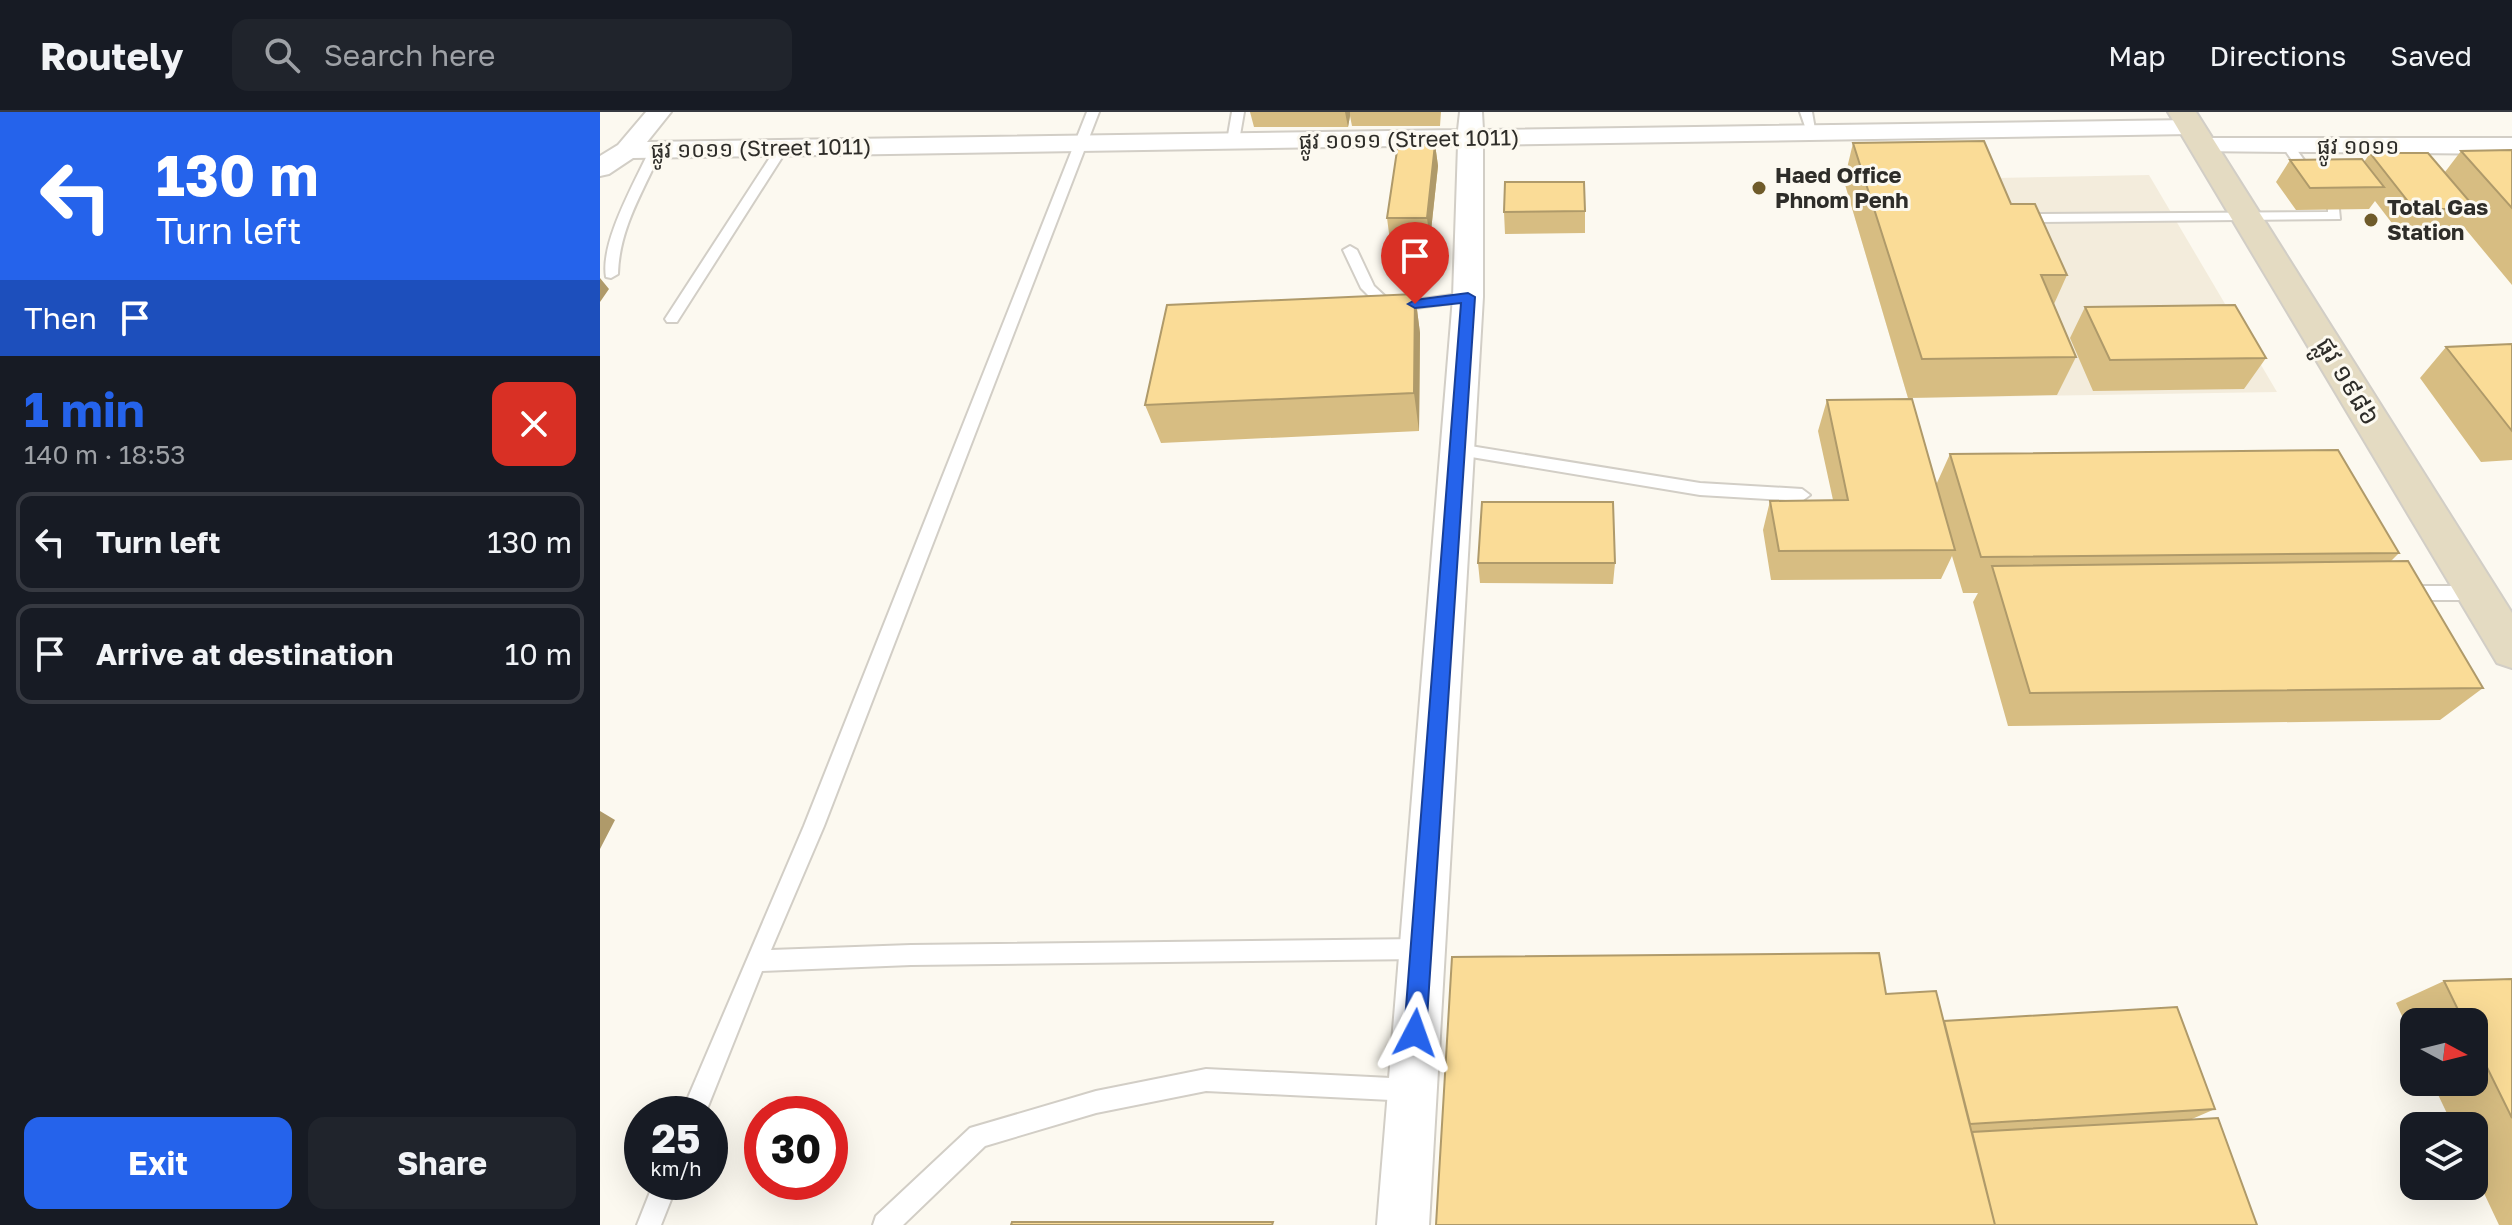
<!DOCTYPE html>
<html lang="en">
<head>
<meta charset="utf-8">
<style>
	body { margin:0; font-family:"Golos Text","Noto Sans Khmer",sans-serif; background:#20242c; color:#f1f3f6; height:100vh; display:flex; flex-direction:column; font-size:30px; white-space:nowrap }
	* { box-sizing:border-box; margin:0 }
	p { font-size:26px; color:#9ea1a6 }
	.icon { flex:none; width:44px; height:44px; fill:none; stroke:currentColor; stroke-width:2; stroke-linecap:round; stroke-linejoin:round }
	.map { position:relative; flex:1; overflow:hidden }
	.side { display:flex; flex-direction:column; background:#171b24; width:600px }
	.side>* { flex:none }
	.top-card { background:#2563eb; color:#fff; overflow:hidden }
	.needle { width:52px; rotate:97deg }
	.tools { position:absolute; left:1800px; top:896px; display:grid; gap:16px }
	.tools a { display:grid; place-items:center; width:88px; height:88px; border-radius:16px; background:#171b24; box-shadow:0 8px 32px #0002; font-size:40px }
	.speed { position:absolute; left:24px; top:984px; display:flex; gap:16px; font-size:40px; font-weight:700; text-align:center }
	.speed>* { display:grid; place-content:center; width:104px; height:104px; border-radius:50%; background:#171b24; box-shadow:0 8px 32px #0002; line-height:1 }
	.speed small { font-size:20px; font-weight:400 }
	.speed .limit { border:12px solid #d22; background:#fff; color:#111 }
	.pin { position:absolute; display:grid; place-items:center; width:68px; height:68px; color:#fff; margin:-82px -34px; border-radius:50% 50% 50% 0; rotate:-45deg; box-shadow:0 0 8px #0007 }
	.pin .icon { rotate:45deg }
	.me { position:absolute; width:88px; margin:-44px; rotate:4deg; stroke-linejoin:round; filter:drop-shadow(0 0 6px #0008) }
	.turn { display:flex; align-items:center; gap:28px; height:168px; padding:0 24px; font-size:36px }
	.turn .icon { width:104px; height:104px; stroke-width:2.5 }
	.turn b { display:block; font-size:56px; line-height:68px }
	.then { display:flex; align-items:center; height:76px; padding:0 24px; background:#0003; gap:16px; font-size:30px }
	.round { display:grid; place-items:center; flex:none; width:84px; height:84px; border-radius:16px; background:#20242c }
	.summary { display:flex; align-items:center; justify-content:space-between; height:136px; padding:0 24px }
	h1 { font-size:48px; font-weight:700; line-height:60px; color:#2563eb }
	.cta { display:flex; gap:16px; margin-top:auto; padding:16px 24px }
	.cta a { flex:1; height:92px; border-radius:16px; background:#2563eb; color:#fff; font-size:32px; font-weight:700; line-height:92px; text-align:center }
	.cta a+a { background:#20242c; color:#f1f3f6 }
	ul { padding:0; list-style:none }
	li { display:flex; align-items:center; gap:24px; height:100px; margin:0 16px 12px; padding:0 8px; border:4px solid #363941; border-radius:16px }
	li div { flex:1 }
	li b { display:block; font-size:30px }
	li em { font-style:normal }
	header { display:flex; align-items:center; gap:48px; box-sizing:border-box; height:112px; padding:0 40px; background:#171b24; border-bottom:2px solid #363941 }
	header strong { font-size:38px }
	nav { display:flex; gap:44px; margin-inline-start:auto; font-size:28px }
	.search { width:560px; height:72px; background:#20242c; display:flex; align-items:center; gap:20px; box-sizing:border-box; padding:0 28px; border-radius:16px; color:#9ea1a6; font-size:30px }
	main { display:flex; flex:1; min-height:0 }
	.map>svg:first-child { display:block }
	.built { fill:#f3ecdc }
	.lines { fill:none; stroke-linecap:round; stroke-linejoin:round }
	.service-casing { stroke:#d2cec6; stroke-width:4 }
	.minor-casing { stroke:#d2cec6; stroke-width:4 }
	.secondary-casing { stroke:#d2cec6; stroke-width:4 }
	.service { fill:#fff; fill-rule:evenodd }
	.minor { fill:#fff; fill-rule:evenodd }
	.secondary { fill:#e4dbc2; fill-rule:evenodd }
	.wall { fill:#d7bd82 }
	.shaded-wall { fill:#af9a6a }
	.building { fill:#fadc97; stroke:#af9a6a; stroke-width:2 }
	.route { fill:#2563eb; stroke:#184099; stroke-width:2 }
	.poi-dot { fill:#6f5b2a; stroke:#fcf9f0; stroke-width:3 }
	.labels { text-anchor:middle; stroke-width:6; stroke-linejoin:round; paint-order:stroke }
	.far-street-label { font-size:22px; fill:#2e2d29; stroke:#fcf9f0 }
	.far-poi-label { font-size:22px; font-weight:bold; fill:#2e2d29; stroke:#fcf9f0; text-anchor:start }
	.street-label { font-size:26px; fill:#2e2d29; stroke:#fcf9f0 }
</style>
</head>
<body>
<header>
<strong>Routely</strong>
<div class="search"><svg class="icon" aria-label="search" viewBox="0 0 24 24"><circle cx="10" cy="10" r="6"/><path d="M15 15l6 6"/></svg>Search here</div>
<nav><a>Map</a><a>Directions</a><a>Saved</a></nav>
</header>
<main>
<section class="side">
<div class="top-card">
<div class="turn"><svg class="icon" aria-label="left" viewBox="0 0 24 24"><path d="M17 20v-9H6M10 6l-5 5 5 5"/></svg><div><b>130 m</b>Turn left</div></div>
<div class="then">Then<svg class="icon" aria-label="arrive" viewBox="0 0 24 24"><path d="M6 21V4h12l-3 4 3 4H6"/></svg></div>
</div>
<div class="summary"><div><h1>1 min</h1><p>140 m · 18:53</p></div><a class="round" style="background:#d93025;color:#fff"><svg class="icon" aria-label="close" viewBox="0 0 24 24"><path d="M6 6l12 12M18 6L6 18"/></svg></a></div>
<ul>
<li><svg class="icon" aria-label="left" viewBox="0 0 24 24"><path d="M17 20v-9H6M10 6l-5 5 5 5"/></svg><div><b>Turn left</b></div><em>130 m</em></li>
<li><svg class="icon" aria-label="arrive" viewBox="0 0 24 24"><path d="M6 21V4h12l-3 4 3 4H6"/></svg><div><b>Arrive at destination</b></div><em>10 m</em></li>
</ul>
<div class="cta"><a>Exit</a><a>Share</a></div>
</section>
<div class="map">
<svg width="1912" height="1113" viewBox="0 0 1912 1113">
	<rect width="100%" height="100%" fill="#fcf9f0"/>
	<path class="built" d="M 1549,63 L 1677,280 L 1308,286 L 1244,69 Z"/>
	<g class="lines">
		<g class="service-casing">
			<path id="service" d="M 487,0 L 499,0 L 224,714 L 171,838 L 311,833 L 821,827 L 828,830 L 832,837 L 828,844 L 821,847 L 311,853 L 162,859 L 105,1002 L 81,1002 L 204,714 Z
				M 632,0 L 644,0 L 639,29 L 633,33 L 627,29 Z
				M 1200,0 L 1212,0 L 1216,23 L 1208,23 Z
				M 1684,31 L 1692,31 L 1718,68 L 1716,71 L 1708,71 L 1682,34 Z
				M 56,33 L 62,37 C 44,78 19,116 18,162 L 11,166 L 6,165 C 0,130 35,70 50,37 Z
				M 178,33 L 188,36 L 77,210 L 67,210 L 65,207 Z
				M 1733,93 L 1739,97 L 1740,107 L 1441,110 L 1435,106 L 1441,102 L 1728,100 L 1728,94 Z
				M 750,134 L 757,138 L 774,174 L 788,187 L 815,188 L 868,181 L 875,185 L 868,189 L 815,196 L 779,194 L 761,176 L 743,138 Z
				M 858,332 L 1100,371 L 1202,377 L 1210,383 L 1202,389 L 1100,383 L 853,342 L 850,338 L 853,334 Z
				M 1803,474 L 1876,474 L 1885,481 L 1876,488 L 1803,488 L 1794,481 Z
				M 606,957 L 811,967 L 819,970 L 822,978 L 819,986 L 811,989 L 606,979 L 496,1001 L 385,1034 L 303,1113 L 273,1113 L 276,1104 L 370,1016 L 496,979 Z
				M 54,1070 L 78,1070 L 61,1113 L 37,1113 Z"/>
		</g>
		<g class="minor-casing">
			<path id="minor" d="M 46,0 L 71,0 L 47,30 L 858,18 L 860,0 L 882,0 L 883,18 L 1591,8 L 1600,10 L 1603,15 L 1600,20 L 1591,22 L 883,33 L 883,185 L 829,1113 L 777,1113 L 853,185 L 858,33 L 33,46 L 9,62 L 0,64 L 0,44 L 18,33 Z
				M 1603,26 L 1912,26 L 1912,42 L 1594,39 L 1590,34 L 1594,29 Z"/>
		</g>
		<g class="secondary-casing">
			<path id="secondary" d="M 1568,0 L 1596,0 L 1912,501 L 1912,556 L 1897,551 Z"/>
		</g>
		<use href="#service" class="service"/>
		<use href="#minor" class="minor"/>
		<use href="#secondary" class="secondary"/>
	</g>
	<path class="wall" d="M 650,0 L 841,0 L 840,14 L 752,14 L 750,4 L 748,15 L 654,15 Z
		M 1253,31 L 1411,92 L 1467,163 L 1454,192 L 1476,245 L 1457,283 L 1308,286 L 1244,69 Z
		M 835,32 L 838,54 L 830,128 L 790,129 L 787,106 Z
		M 1912,38 L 1912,173 L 1863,114 L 1859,119 L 1798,119 L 1775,89 L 1769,97 L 1696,98 L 1676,70 L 1690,48 L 1764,50 L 1770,41 L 1845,60 L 1861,39 Z
		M 985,99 L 985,121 L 905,122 L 904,100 Z
		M 815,182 L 820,221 L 819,319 L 561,331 L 545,293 Z
		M 1485,195 L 1666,246 L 1644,277 L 1493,279 L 1470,226 Z
		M 1912,232 L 1912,348 L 1881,350 L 1820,266 L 1846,235 Z
		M 1227,288 L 1336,373 L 1350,342 L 1799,441 L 1790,450 L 1883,576 L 1840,608 L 1408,614 L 1373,490 L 1378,481 L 1363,481 L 1352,444 L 1341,467 L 1171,468 L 1163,418 L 1170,389 L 1233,388 L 1218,319 Z
		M 878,451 L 1015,451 L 1013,472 L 880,471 Z
		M 1912,867 L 1912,1113 L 1899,1113 L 1874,1060 L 1874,1014 L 1853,1014 L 1832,970 L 1874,970 L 1874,910 L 1814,910 L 1814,930 L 1796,891 L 1844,869 Z
		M 1286,882 L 1344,910 L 1615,997 L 1592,1007 L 836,1113 Z"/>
	<path class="shaded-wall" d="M 745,0 L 750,0 L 750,4 L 748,15 Z
		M 835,32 L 838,54 L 830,128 L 827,106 Z
		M 0,166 L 9,177 L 0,190 Z
		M 815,182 L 820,221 L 819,319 L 814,281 Z
		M 0,699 L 15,708 L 0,737 Z"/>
	<path class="building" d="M 1384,29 L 1411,92 L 1435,92 L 1467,163 L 1441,163 L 1476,245 L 1322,247 L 1253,31 Z
		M 798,32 L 835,32 L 827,106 L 787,106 Z
		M 1912,38 L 1912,96 L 1861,39 Z
		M 1770,41 L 1828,41 L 1876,97 L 1814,97 Z
		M 1762,47 L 1784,75 L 1710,76 L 1690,48 Z
		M 905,70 L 984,70 L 985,99 L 904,100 Z
		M 815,182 L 814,281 L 545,293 L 567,193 Z
		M 1635,193 L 1666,246 L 1510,248 L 1485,195 Z
		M 1912,232 L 1912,319 L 1846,235 Z
		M 1312,287 L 1355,438 L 1179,439 L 1170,389 L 1248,388 L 1227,288 Z
		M 1738,338 L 1799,441 L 1381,445 L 1350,342 Z
		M 882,390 L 1013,390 L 1015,451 L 878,451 Z
		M 1808,449 L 1883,576 L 1430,581 L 1392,454 Z
		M 1279,841 L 1286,882 L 1336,879 L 1395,1113 L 836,1113 L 852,845 Z
		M 1912,867 L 1912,1006 L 1874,929 L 1874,910 L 1864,910 L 1844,869 Z
		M 1577,895 L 1615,997 L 1370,1012 L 1344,909 Z
		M 1618,1006 L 1657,1113 L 1395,1113 L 1372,1020 Z
		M 412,1110 L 673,1110 L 672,1113 L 411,1113 Z"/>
	<path class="route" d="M 868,181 L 875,185 L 826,921 L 823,929 L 815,933 L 807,929 L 804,921 L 861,191 L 815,196 L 808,192 L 815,188 Z"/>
	<g class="poi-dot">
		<circle cx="1159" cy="76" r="8"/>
		<circle cx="1771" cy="108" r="8"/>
	</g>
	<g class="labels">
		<g class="far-street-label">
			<text transform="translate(809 27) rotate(-1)" y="8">ផ្លូវ ១០១១ (Street 1011)</text>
			<text x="1758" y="42">ផ្លូវ ១០១១</text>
			<text transform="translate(161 36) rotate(-1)" y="8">ផ្លូវ ១០១១ (Street 1011)</text>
		</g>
		<g class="far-poi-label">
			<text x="1175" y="71">Haed Office<tspan x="1175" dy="25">Phnom Penh</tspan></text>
			<text x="1787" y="103">Total Gas<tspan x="1787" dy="25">Station</tspan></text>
		</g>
		<g class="street-label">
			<text transform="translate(1748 269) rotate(59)" y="9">ផ្លូវ ១៩៨៦</text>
		</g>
	</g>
</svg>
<div class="tools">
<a><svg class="needle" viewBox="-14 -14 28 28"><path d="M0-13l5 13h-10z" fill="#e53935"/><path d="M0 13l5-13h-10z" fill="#9ea1a6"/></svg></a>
<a><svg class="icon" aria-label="layers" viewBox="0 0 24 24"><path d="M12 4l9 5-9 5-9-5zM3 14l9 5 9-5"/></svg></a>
</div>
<div class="speed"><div>25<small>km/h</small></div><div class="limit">30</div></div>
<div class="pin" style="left:815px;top:192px;background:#d93025"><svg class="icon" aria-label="arrive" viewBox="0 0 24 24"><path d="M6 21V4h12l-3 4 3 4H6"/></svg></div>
<svg class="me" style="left:815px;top:921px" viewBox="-20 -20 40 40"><path d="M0-17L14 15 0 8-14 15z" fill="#2563eb" stroke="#fff" stroke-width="4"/></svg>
</div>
</main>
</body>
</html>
